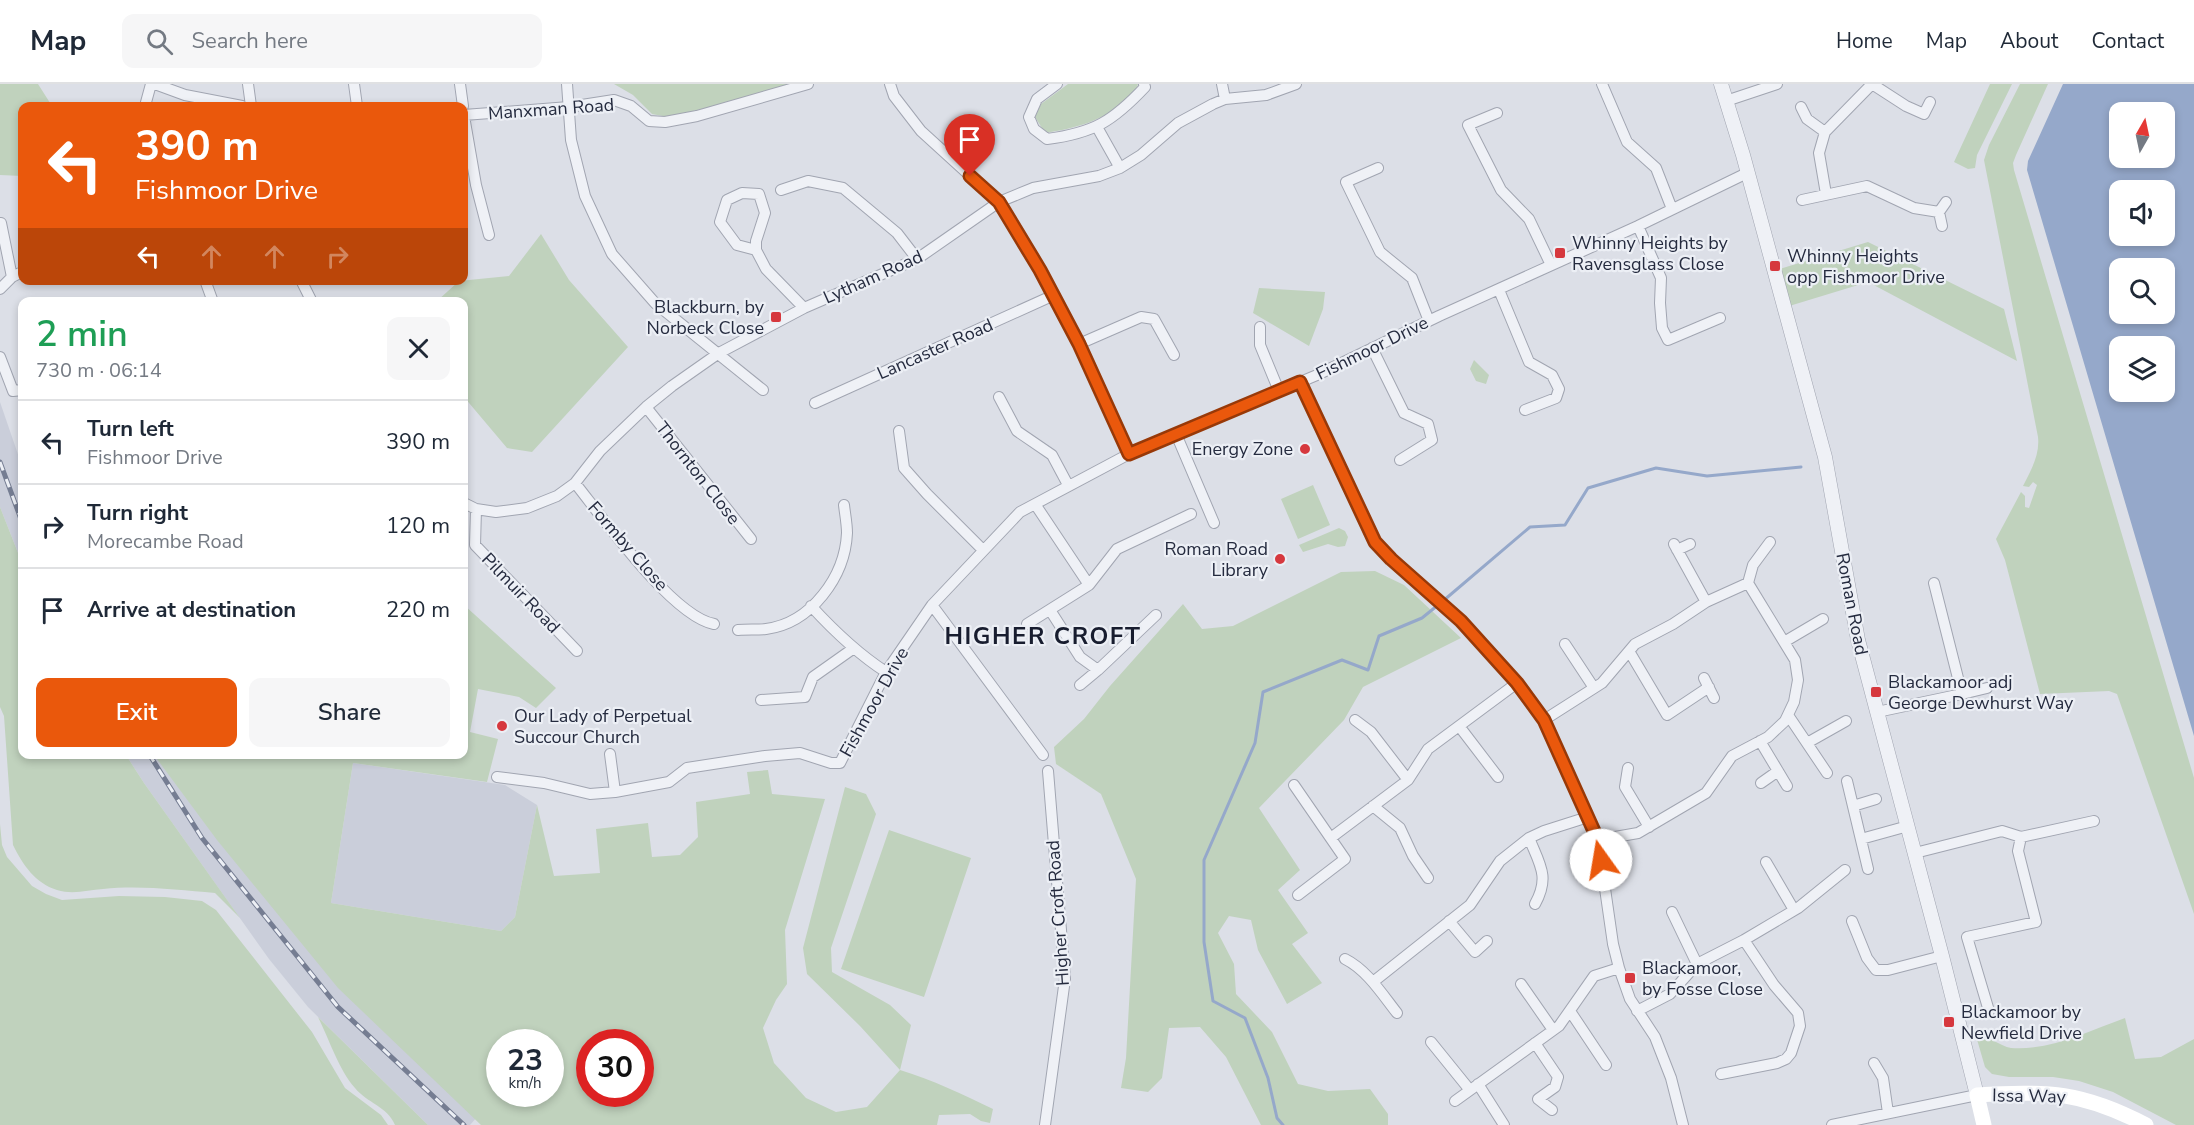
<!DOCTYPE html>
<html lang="en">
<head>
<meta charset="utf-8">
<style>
	body { margin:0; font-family:"Nunito Sans",sans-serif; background:#f6f6f7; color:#1f2937; height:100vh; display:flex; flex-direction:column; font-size:22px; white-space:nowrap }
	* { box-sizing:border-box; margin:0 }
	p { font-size:20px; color:#747a83 }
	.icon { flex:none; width:33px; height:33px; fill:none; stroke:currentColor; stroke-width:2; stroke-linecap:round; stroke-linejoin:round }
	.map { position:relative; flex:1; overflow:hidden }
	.details { position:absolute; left:18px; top:213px; width:450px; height:462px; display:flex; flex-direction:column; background:#fff; border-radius:12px; box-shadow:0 3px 9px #0003 }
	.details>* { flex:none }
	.hud { position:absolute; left:18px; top:18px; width:450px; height:183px; border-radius:12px; box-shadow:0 3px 9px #0003; background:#ea580c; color:#fff; overflow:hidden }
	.needle { width:39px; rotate:9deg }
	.controls { position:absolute; left:2109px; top:18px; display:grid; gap:12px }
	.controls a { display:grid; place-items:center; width:66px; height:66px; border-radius:12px; background:#fff; box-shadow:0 3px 9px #0003; font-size:30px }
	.speed { position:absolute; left:486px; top:945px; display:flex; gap:12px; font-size:30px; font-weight:700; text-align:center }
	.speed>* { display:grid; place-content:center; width:78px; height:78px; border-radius:50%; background:#fff; box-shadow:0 3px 9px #0003; line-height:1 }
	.speed small { font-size:15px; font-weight:400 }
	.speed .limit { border:9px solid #d22; background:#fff; color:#111 }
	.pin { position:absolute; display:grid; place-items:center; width:51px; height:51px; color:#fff; margin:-62px -26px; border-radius:50% 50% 50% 0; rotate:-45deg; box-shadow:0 0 6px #0007 }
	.pin .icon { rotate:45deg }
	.me { position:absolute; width:66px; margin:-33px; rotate:347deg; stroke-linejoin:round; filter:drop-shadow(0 0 4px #0008) }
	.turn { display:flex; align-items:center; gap:21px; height:126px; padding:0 18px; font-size:27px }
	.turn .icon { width:78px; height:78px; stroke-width:2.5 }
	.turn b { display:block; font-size:42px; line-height:51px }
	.lanes { display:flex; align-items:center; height:57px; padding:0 18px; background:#0003; justify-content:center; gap:30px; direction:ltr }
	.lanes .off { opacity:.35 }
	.round { display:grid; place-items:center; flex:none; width:63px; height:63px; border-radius:12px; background:#f6f6f7 }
	.overview { display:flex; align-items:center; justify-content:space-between; height:102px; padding:0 18px }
	h1 { font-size:36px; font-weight:600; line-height:45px; color:#1e9e55 }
	.action { display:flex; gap:12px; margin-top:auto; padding:12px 18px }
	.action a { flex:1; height:69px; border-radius:12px; background:#ea580c; color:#fff; font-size:24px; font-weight:600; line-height:69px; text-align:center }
	.action a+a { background:#f6f6f7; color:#1f2937 }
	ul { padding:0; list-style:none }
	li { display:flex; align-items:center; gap:18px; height:84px; padding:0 18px; border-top:2px solid #e0e1e3 }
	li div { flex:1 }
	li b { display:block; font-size:22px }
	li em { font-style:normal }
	header { display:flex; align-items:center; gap:36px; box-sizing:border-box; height:84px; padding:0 30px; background:#fff; border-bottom:2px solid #e0e1e3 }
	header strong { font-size:28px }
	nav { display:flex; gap:33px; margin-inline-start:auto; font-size:21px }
	.search { width:420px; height:54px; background:#f6f6f7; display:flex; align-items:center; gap:15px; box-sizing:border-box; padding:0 21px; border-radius:12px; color:#747a83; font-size:22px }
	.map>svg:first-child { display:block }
	.built { fill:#caceda }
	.green { fill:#c0d2bd; fill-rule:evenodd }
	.water { fill:#95a8ca; fill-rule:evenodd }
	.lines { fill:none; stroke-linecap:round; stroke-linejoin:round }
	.stream { stroke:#95a8ca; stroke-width:3 }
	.minor-casing { stroke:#a1a5b1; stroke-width:12 }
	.tertiary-casing { stroke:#a1a5b1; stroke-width:15 }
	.minor { stroke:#eff1f6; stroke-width:10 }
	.tertiary { stroke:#eff1f6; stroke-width:14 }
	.secondary { stroke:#fff; stroke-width:15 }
	.rail-casing { stroke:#757d92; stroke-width:5 }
	.rail { stroke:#eceff5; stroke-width:3; stroke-dasharray:9; stroke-linecap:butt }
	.route-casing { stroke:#983908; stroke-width:15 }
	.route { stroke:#ea580c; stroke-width:10 }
	.poi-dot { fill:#d6383e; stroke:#eceff5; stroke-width:2 }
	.labels { text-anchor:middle; stroke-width:4.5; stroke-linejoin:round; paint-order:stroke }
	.street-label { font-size:18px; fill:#252b3f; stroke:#eceff5 }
	.poi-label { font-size:18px; fill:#252b3f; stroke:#eceff5; text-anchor:start }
	.district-label { font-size:24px; font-weight:bold; letter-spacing:1.5px; fill:#181d2f; stroke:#eceff5 }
</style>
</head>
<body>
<header>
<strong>Map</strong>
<div class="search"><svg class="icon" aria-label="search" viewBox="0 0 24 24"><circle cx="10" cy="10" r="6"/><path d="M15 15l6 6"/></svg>Search here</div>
<nav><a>Home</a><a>Map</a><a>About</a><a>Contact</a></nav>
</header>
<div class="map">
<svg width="2194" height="1041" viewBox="0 0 2194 1041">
	<rect width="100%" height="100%" fill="#dcdfe7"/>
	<path class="built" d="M 0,318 L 22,382 L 22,479 L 0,423 Z
		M 126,671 L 165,671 L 477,1033 L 470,1041 L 428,1041 L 308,923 L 269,875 L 144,699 Z
		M 353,679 L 505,701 L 537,721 L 515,833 L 501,847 L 331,819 Z"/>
	<path class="green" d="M 0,0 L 38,0 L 52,22 L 22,22 L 22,92 L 0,91 Z
		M 614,0 L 792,0 L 731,18 L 668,33 L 652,30 L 633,11 Z
		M 1068,0 L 1138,0 C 1136,7 1132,10 1127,15 C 1104,37 1076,44 1045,49 L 1035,33 L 1041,20 Z
		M 1990,0 L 2012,0 L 1977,71 L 1975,84 L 1968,85 L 1954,78 Z
		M 2020,0 L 2048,0 L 2016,71 L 2013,79 L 2014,86 L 2194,694 L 2194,830 L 2117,610 L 2109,607 L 2040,610 L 2005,476 L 1996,455 L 2021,408 L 2025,412 L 2025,423 L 2029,424 L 2037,401 L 2033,398 L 2029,403 L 2023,402 C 2031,386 2040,371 2038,353 L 1984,76 L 1989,61 Z
		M 541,150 L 569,196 L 628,263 L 532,368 L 507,364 L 464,313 L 464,218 L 437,217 L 459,197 L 509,192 Z
		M 1868,158 L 2004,225 L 2017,277 L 1868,198 L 1786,223 L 1776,186 Z
		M 1259,204 L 1325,208 L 1323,225 L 1309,262 L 1253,229 Z
		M 1474,276 L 1489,291 L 1486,300 L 1476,297 L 1470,285 Z
		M 1313,401 L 1330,441 L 1298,455 L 1281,415 Z
		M 0,423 L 22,479 L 22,670 L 126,671 L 144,699 L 240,834 L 215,809 C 179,806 140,801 103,805 C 88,806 73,811 57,806 C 35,799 23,781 13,761 L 4,632 L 0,623 Z
		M 1339,444 L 1345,447 L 1348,453 L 1345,462 L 1338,463 L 1328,460 L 1303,468 L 1299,461 Z
		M 1375,487 L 1404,501 L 1461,554 L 1363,603 L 1344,636 L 1259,724 L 1300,786 L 1278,806 L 1308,849 L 1292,860 L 1322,899 L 1287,920 L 1258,866 L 1251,836 L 1229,832 L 1218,849 L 1234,880 L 1236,910 L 1272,948 L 1298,1000 L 1328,1007 L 1370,1005 L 1388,1030 L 1388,1041 L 1261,1041 L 1226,973 L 1200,943 L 1169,944 L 1162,994 L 1148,1008 L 1121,1004 L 1126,974 L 1136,795 L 1101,710 L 1056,680 L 1054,663 L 1084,635 L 1110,602 L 1183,520 L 1202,545 L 1233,542 L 1341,488 Z
		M 464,521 L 556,604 L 536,624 L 519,613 L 478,605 L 470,648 L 498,655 L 487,698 L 353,679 L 331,819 L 501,847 L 515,833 L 537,721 L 554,792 L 600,789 L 596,745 L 648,739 L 652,773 L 680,771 L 698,753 L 696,718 L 750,710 L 747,688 L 768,686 L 772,710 L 825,715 L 785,846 L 787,900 L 776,916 L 763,944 L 774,979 L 806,1014 L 836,1028 L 867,1023 L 900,986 L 860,942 L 807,890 L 803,864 L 845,703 L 866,710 L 876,730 L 831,864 L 832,888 L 890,921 L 911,941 L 900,986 C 933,996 962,1010 993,1025 L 990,1039 L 981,1037 L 970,1030 L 939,1031 L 937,1041 L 481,1041 L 338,904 L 217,756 L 154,671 L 464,670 ZM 500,958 L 550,958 L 550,1010 L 500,1010 ZM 590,958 L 640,958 L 640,1010 L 590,1010 Z
		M 0,740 L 2,761 L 7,773 L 32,802 L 46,810 L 62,816 L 119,812 L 165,813 L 202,817 L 216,826 L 312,948 L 345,1004 L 381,1031 L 388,1041 L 0,1041 Z
		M 889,746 L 971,774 L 924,913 L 841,885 Z
		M 318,933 L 428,1041 L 395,1041 C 387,1022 367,1019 355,1004 C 339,986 329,955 318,933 Z
		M 2125,934 L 2135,975 L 2161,973 L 2194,955 L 2194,1041 L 2176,1041 L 2113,1008 L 2079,997 L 2053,993 L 2009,993 L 1992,990 L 1985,983 L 1976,952 C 1987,950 1999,962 2011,964 C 2050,967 2089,947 2125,934 Z"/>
	<path class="water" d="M 2063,0 L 2194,0 L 2194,652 L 2027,86 L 2028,77 ZM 2120,28 L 2164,28 L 2164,74 L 2120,74 ZM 2120,106 L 2164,106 L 2164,152 L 2120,152 ZM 2120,184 L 2164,184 L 2164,230 L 2120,230 ZM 2120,262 L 2164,262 L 2164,308 L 2120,308 Z"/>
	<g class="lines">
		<path class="stream" d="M 1443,517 L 1530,443 L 1565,441 L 1588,404 L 1656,384 L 1707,392 L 1801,383
			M 1283,1041 L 1277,1034 L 1268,994 L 1245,934 L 1213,917 L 1204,858 L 1204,776 L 1255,659 L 1263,608 L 1342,576 L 1368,586 L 1379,552 L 1422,534 L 1438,521"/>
		<g class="minor-casing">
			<path id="minor" d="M 155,0 L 185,11 L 242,22
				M 248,0 L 251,22
				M 354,0 L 357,22
				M 460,0 L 463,22
				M 567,0 L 571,56 L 585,112 L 612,170 L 655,219 L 763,306
				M 890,0 L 894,12 L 921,47 L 999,118 L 1040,186 L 1079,260 L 1129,370
				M 1057,0 L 1037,15 L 1029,33 L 1034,45 L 1047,55 C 1094,49 1113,37 1145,3 L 1144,0
				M 1222,0 L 1225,15
				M 1602,0 L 1627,58 L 1656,84 L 1672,125
				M 1726,17 L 1777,0
				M 145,22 L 151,0
				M 1801,23 L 1807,35 L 1825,48
				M 1497,29 L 1468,41 L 1501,106 L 1529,135 L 1551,181
				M 464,31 L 569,23 L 614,16 L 631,22 L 649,37 L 665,38 L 697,32 L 808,0
				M 464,32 L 476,101 L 489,151
				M 1097,43 L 1120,84
				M 1378,84 L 1346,98 L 1380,168 L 1412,194 L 1429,237
				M 781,106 L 808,97 L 843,104 L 897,149 L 917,175
				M 1826,110 L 1819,69 L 1825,48 L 1872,0 L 1906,22 L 1924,30 L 1930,18
				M 1802,116 L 1867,102 L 1914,124 L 1939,128
				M 1,139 L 12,193
				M 1638,142 L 1661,194 L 1660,219 L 1662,244 L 1668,256 L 1720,234
				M 1942,142 L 1939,128 L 1946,118
				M 756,166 L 737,161 L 720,138 L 727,116 L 742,109 L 759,110 L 765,129 L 756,157 L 756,166 L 766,185 L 804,224
				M 205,196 L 213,218
				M 301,196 L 312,218
				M 0,205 L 12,193 L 22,188
				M 1499,206 L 1529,278 L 1552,291 L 1559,305 L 1556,314 L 1525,326
				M 1260,243 L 1260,261 L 1279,307
				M 1079,260 L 1141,233 L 1154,235 L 1174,271
				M 1372,264 L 1404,329 L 1428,340 L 1432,356 L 1400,376
				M 0,273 L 13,307 L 22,306
				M 1300,298 L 1375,457 L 1391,475 L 1461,537 L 1517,599 L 1544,636 L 1598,756 L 1613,860 L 1619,884 L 1630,915 L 1655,953 L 1671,994 L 1683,1041
				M 999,313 L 1017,347 L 1052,371 L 1068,401
				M 815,319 L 1054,211
				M 646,323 L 751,455
				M 899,347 L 904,384 L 927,410 L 983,466
				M 1176,350 L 1214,439
				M 575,399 C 603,434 672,532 714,540
				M 464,419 L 476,425 L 496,428 L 527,424 L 557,412 L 575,399 L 600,367 L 646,323 L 672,302 L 719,269 L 804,224 L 917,175 L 999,118 L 1033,104 L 1099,92 L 1120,84 L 1141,71 L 1178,39 L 1213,20 L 1225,15 L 1266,11 L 1296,0
				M 476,425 L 475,461 L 577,567
				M 1674,460 L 1706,518
				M 1677,466 L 1690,460
				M 1748,499 L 1753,481 L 1770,458
				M 1089,501 L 1117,465 L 1191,430
				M 932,521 L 1043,671
				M 811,522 C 834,547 858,570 886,588
				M 1050,526 L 1080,573 L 1098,586 L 1080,601
				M 1027,540 L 1089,501 L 1035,420
				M 738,546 C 747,545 757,546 766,545 C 811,539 845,493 847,449 C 847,440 845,430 844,421
				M 1784,558 L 1823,535
				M 1565,560 L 1594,604
				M 1629,567 L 1667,631 L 1709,603
				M 1098,586 L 1156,531
				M 1704,594 L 1714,614
				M 1962,610 L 1987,604
				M 761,616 L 805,613 L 813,593 L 854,564
				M 1877,628 L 1962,610 L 1934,499
				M 1788,631 L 1827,689
				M 1355,636 L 1371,648 L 1408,696
				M 1544,636 L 1602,599 L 1635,560 L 1673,540 L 1706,518 L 1748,499 L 1795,576 L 1798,596 L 1794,618 L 1785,637 L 1768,653 L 1732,672 L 1706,709 L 1638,749 L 1598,756
				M 1459,642 L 1498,693
				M 1760,657 L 1787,702
				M 1807,659 L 1846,637
				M 610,670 L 615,708
				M 1628,684 L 1625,703 L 1649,743
				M 497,693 L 544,699 L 590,710 L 615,708 L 669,698 L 687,684 L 765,672 L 800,669 L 831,679 L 840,679 L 886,588 L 932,521 L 1020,428 L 1129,370 L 1317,291 L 1439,232 L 1638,142 L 1747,89
				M 1847,697 L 1868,785
				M 1761,699 L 1778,687
				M 1294,701 L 1345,775 L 1298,811
				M 1373,722 L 1400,744 L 1413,772 L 1428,794
				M 1853,722 L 1876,715
				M 1332,753 L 1408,696 L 1428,665 L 1517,599
				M 1529,754 C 1540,781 1550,793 1535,820
				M 1861,755 L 1908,742
				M 1915,769 L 2002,747 L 2021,753 L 2094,737
				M 1766,778 L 1794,826
				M 1672,828 L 1697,880
				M 1449,837 L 1475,868 L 1487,857
				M 1852,837 L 1867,874 L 1876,886 L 1888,886 L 1942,872
				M 1345,875 C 1367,886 1382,910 1397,929
				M 1373,898 L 1470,821 L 1500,777 L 1529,754 L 1544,747 L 1588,733
				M 1521,900 L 1553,946
				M 1570,927 L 1606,981
				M 1637,927 L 1670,910 L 1697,880 L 1744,856 L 1798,824 L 1845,786
				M 1989,927 L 1967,853 L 2036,838 L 2018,767 L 2021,753
				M 1431,958 L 1469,1005
				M 1535,959 L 1558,993 L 1555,1003 L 1538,1015 L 1552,1026
				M 1874,979 L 1883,994 L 1888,1029
				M 1721,990 L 1777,979 L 1786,975 L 1791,969 L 1800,942 L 1798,929 L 1774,901 L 1744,856
				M 1478,1000 L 1504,1041
				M 1455,1017 L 1559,942 L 1594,892 L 1619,884
				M 1045,1041 L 1065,895 L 1048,687
				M 1832,1041 L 1977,1011"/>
		</g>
		<g class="tertiary-casing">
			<path id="tertiary" d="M 1721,0 L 1743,71 L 1825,373 L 1858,556 L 1942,872 L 1977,1011"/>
		</g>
		<use href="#minor" class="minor"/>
		<use href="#tertiary" class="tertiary"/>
		<path class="secondary" d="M 1984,1041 L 1977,1011 C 2047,1006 2083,1008 2146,1041"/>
		<g class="rail-casing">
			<path id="rail" d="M 0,378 L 22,438
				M 149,670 L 202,754 L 338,923 L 464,1041"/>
		</g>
		<use href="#rail" class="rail"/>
	</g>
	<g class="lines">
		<g class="route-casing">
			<path id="route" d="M 970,92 L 999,118 L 1040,186 L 1079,260 L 1129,370 L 1300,298 L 1375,458 L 1391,475 L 1461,537 L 1517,599 L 1544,636 L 1598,756 L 1601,776"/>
		</g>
		<use href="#route" class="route"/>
	</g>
	<g class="poi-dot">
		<rect x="1554" y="163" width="12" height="12" rx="3"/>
		<rect x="1769" y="176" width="12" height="12" rx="3"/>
		<rect x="770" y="227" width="12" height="12" rx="3"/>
		<circle cx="1305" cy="365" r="6"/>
		<circle cx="1280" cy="475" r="6"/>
		<rect x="1870" y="602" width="12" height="12" rx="3"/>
		<circle cx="502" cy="642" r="6"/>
		<rect x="1624" y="888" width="12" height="12" rx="3"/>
		<rect x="1943" y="932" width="12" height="12" rx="3"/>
	</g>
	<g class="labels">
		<g class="street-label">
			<text transform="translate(551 25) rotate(-4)" y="6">Manxman Road</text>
			<text transform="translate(873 193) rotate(-24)" y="6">Lytham Road</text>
			<text transform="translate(1372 264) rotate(-26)" y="6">Fishmoor Drive</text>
			<text transform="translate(935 265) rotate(-24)" y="6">Lancaster Road</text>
			<text transform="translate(698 389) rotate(52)" y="6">Thornton Close</text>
			<text transform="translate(628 462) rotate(49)" y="6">Formby Close</text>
			<text transform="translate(521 509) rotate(46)" y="6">Pilmuir Road</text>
			<text transform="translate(1852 520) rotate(79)" y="6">Roman Road</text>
			<text transform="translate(874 618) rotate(-61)" y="6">Fishmoor Drive</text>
			<text transform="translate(1058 829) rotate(-94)" y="6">Higher Croft Road</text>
			<text transform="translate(2029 1012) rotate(1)" y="6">Issa Way</text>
		</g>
		<g class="poi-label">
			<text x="1572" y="165">Whinny Heights by<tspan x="1572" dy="21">Ravensglass Close</tspan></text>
			<text x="1787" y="178">Whinny Heights<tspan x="1787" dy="21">opp Fishmoor Drive</tspan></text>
			<text x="764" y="229" text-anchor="end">Blackburn, by<tspan x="764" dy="21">Norbeck Close</tspan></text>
			<text x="1293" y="371" text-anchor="end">Energy Zone</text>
			<text x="1268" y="471" text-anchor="end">Roman Road<tspan x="1268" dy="21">Library</tspan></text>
			<text x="1888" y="604">Blackamoor adj<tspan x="1888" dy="21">George Dewhurst Way</tspan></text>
			<text x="514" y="638">Our Lady of Perpetual<tspan x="514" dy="21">Succour Church</tspan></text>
			<text x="1642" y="890">Blackamoor,<tspan x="1642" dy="21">by Fosse Close</tspan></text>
			<text x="1961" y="934">Blackamoor by<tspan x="1961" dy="21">Newfield Drive</tspan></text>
		</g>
		<g class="district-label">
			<text x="1043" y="560">HIGHER CROFT</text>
		</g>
	</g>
</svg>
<div class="controls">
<a><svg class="needle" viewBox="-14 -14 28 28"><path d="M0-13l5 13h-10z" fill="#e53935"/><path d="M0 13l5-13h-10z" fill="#747a83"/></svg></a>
<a><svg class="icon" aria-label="sound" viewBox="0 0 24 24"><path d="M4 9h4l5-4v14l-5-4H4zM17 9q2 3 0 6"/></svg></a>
<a><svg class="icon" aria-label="search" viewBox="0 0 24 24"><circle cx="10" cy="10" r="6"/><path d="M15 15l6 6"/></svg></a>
<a><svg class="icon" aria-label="layers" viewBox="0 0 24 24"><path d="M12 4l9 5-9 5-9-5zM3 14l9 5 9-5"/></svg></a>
</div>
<div class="speed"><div>23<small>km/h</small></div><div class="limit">30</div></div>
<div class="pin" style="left:970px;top:92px;background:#d93025"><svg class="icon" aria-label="arrive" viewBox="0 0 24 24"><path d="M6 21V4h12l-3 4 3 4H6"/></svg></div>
<svg class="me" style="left:1601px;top:776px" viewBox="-20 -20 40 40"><circle r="19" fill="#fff"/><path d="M0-13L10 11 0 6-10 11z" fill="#ea580c"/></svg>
<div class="hud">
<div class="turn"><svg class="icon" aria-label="left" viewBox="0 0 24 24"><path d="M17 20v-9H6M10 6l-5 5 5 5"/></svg><div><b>390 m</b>Fishmoor Drive</div></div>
<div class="lanes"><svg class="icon" aria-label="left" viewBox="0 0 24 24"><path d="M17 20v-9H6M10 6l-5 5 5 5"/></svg><svg class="icon off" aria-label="ahead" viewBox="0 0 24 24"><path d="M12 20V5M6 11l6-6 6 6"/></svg><svg class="icon off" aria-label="ahead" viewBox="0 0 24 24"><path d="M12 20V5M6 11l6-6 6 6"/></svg><svg class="icon off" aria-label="right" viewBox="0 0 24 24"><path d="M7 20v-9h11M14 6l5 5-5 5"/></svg></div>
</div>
<section class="details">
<div class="overview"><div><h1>2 min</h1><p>730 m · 06:14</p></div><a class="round"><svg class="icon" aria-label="close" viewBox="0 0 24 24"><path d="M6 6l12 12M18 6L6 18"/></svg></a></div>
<ul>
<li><svg class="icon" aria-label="left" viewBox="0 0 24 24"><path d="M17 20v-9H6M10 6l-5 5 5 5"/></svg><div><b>Turn left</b><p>Fishmoor Drive</p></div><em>390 m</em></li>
<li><svg class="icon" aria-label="right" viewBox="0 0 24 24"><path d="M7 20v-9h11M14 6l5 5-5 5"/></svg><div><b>Turn right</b><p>Morecambe Road</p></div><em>120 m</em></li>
<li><svg class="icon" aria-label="arrive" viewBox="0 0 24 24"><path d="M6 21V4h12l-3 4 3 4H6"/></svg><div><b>Arrive at destination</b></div><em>220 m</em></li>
</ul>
<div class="action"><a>Exit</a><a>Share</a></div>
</section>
</div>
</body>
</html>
